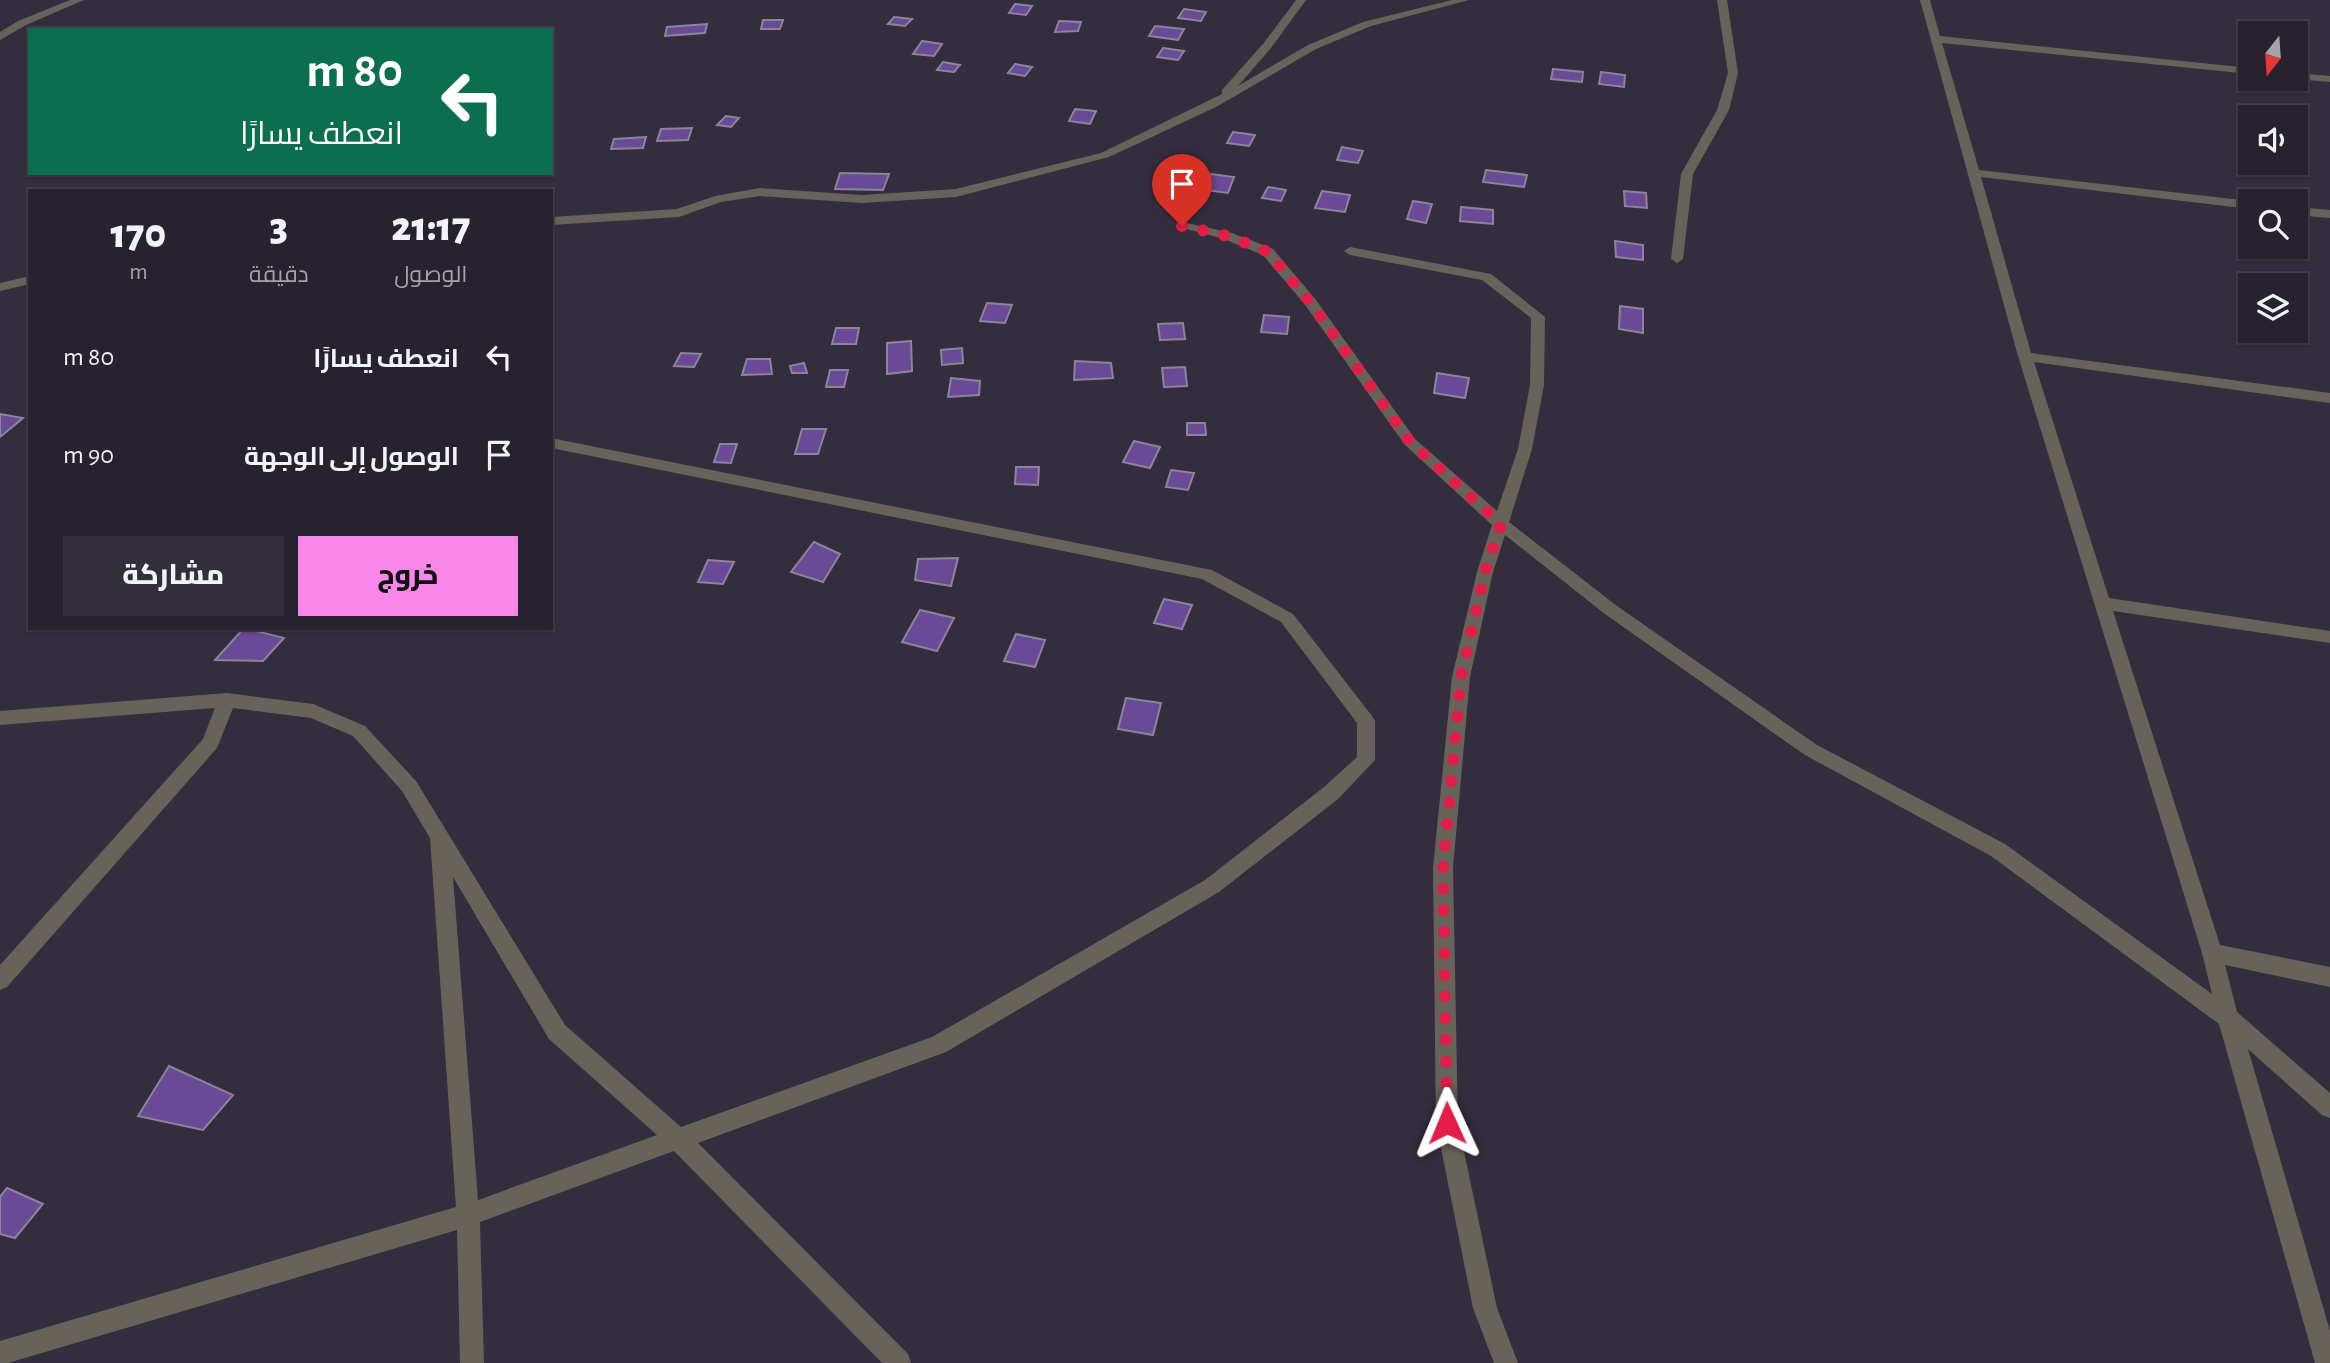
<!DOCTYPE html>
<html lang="ar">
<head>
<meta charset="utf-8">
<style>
	body { margin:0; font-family:"Alegreya Sans",Cairo,sans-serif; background:#332f3a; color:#f1f3f6; direction:rtl; height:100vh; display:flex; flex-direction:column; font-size:26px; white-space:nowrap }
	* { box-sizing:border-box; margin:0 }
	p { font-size:23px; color:#a4a4aa }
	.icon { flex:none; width:38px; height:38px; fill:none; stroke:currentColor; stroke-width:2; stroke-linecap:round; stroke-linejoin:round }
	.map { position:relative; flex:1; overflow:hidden; direction:ltr }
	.drawer { position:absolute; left:28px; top:189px; width:525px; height:441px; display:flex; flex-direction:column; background:#27222e; border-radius:0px; box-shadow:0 2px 5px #0004,0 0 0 2px #433f4a; direction:rtl }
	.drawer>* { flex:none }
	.hud { position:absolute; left:28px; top:28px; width:525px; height:147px; border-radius:0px; box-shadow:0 2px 5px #0004,0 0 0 2px #433f4a; direction:rtl; background:#0b6e4f; color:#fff; overflow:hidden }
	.needle { width:46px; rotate:197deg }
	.buttons { position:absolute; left:2238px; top:21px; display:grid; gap:14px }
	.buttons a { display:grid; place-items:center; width:70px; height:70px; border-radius:0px; background:#27222e; box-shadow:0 2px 5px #0004,0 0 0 2px #433f4a; font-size:35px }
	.pin { position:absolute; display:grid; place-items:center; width:60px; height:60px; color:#fff; margin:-72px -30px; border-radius:50% 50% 50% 0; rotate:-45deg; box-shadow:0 0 7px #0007 }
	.pin .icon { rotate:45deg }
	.me { position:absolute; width:77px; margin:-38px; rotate:359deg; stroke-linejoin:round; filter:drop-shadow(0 0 5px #0008) }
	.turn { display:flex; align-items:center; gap:24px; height:147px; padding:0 35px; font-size:32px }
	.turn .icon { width:91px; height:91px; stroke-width:2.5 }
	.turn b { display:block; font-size:49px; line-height:60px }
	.eta { display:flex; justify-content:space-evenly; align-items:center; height:119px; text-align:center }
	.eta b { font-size:42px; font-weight:800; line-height:49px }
	.action { display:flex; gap:14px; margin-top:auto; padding:14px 35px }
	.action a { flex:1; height:80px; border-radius:0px; background:#f987e9; color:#111; font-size:28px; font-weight:800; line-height:80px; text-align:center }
	.action a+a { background:#332f3a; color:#f1f3f6 }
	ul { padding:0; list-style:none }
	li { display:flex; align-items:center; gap:21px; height:98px; padding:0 35px }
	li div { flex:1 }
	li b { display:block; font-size:26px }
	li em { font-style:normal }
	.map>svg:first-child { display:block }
	.building { fill:#6a4997; stroke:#8b8599; stroke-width:2 }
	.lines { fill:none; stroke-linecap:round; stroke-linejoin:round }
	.minor { fill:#67635b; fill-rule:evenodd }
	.route { stroke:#e11d48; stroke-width:12; stroke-dasharray:0 21.6 }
</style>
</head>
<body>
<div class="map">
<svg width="2330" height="1363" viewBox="0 0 2330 1363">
	<rect width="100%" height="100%" fill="#342d3e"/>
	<path class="building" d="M 1015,4 L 1032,6 L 1026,15 L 1009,13 Z
		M 1184,9 L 1206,12 L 1201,21 L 1178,18 Z
		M 894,17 L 912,19 L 905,26 L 888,24 Z
		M 763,20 L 783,20 L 780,29 L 761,29 Z
		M 1059,21 L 1081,22 L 1078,31 L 1055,32 Z
		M 707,24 L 705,33 L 665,36 L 667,27 Z
		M 1155,26 L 1184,29 L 1178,40 L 1149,36 Z
		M 922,41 L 942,44 L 934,56 L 913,54 Z
		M 1163,48 L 1184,51 L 1178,60 L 1157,57 Z
		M 943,62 L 960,65 L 954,72 L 937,70 Z
		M 1015,64 L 1032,67 L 1025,76 L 1008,73 Z
		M 1553,69 L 1583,72 L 1582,82 L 1551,79 Z
		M 1601,72 L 1625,75 L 1624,87 L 1599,84 Z
		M 1075,109 L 1096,111 L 1090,124 L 1069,121 Z
		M 726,116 L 739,118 L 731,127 L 717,125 Z
		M 692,128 L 688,140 L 657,141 L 661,129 Z
		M 1233,132 L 1255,135 L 1249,146 L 1227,143 Z
		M 646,137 L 643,148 L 611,149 L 614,139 Z
		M 1342,147 L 1363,151 L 1358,163 L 1337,160 Z
		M 1486,170 L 1527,175 L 1524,187 L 1483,182 Z
		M 840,173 L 889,174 L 883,190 L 835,189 Z
		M 1211,174 L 1234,177 L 1228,193 L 1205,190 Z
		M 1268,187 L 1286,190 L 1281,201 L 1262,198 Z
		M 1322,191 L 1350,195 L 1345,212 L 1315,208 Z
		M 1624,191 L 1646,193 L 1647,208 L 1625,206 Z
		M 1413,201 L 1432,204 L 1426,223 L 1407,219 Z
		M 1461,207 L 1493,210 L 1493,224 L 1460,221 Z
		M 1615,241 L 1643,245 L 1643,260 L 1616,257 Z
		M 987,303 L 1012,305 L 1005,323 L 980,321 Z
		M 1620,306 L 1643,309 L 1643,333 L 1619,329 Z
		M 1264,315 L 1289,317 L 1287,334 L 1261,332 Z
		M 1183,323 L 1185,339 L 1160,340 L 1158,324 Z
		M 836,328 L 859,328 L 856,344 L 832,344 Z
		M 911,341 L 912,371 L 887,374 L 887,343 Z
		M 962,348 L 963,363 L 942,365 L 941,350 Z
		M 681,353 L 701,354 L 694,367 L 674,366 Z
		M 747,359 L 770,359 L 772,374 L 742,375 Z
		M 1075,361 L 1111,363 L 1113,378 L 1074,380 Z
		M 804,363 L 807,373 L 792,373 L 790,366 Z
		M 1185,367 L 1187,386 L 1164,387 L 1162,368 Z
		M 830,370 L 848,370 L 844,387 L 826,387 Z
		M 1437,373 L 1469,378 L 1465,398 L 1434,393 Z
		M 951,378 L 980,381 L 979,395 L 948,397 Z
		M 0,414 L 23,418 L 0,437 Z
		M 1187,423 L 1205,423 L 1206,435 L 1187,435 Z
		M 802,429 L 826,429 L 818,454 L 795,454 Z
		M 1134,441 L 1160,447 L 1150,468 L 1123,462 Z
		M 720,444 L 737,444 L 731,463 L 714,462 Z
		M 1016,467 L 1039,467 L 1038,485 L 1015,484 Z
		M 1171,470 L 1194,473 L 1188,490 L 1166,487 Z
		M 814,542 L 840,554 L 823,582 L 791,572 Z
		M 958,558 L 951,586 L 915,580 L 918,559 Z
		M 708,560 L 734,562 L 723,584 L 698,582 Z
		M 1164,599 L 1192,605 L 1182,629 L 1154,623 Z
		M 920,610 L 954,618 L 937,651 L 902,642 Z
		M 244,628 L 284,638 L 263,661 L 215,660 Z
		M 1016,634 L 1045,640 L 1035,667 L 1004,661 Z
		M 1126,698 L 1161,703 L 1153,735 L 1118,729 Z
		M 169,1066 L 233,1095 L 203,1130 L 138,1116 Z
		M 7,1188 L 43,1204 L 15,1238 L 0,1234 L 0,1197 Z"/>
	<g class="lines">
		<path class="minor" d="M 70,0 L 84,0 L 26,25 L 0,40 L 0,32 L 18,21 Z
			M 1296,0 L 1306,0 L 1271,48 L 1238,86 L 1308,45 L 1363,22 L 1452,0 L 1469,0 L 1371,26 L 1316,49 L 1218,106 L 1109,157 L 956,197 L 862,203 L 760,196 L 721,202 L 679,217 L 551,225 L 551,217 L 677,209 L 715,196 L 760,188 L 862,195 L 956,189 L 1101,153 L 1222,94 L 1222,90 L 1263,44 Z
			M 1717,0 L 1727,0 L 1738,73 L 1729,110 L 1693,174 L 1683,259 L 1677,263 L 1671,259 L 1681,174 L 1717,110 L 1728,73 Z
			M 1920,0 L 1930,0 L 1940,36 L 2250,68 L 2250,74 L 1942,43 L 1979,170 L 2250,201 L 2250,209 L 1981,177 L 2031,353 L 2330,393 L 2330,403 L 2034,362 L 2109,598 L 2330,631 L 2330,643 L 2113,611 L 2220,945 L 2330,967 L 2330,987 L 2225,965 L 2237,1012 L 2330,1093 L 2330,1118 L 2322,1115 L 2248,1049 L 2330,1331 L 2330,1363 L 2315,1363 L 2219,1024 L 1991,856 L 1805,755 L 1605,614 L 1505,535 L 1493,572 L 1470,677 L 1453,868 L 1458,1123 L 1497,1308 L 1518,1363 L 1494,1363 L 1473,1308 L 1436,1123 L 1433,868 L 1452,677 L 1477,572 L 1492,525 L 1405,445 L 1306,306 L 1263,255 L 1224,239 L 1176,226 L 1182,222 L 1232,233 L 1273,249 L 1316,300 L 1415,439 L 1497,511 L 1518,449 L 1530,385 L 1531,318 L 1482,280 L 1350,255 L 1344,251 L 1350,247 L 1491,274 L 1545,317 L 1544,385 L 1532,449 L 1509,522 L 1617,606 L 1817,745 L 2005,844 L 2212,994 L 2202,953 L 2018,356 Z
			M 2296,73 L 2330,76 L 2330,82 L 2294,79 Z
			M 2296,207 L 2330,210 L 2330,218 L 2296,215 Z
			M 30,276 L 30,284 L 0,291 L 0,283 Z
			M 551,438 L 1212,570 L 1293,614 L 1372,716 L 1375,721 L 1375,760 L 1338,799 L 1219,892 L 946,1052 L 698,1143 L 908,1354 L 911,1363 L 882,1363 L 674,1151 L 480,1222 L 484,1363 L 460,1363 L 457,1230 L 8,1363 L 0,1363 L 0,1341 L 456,1207 L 430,838 L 402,791 L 353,736 L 311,718 L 233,708 L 217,748 L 7,987 L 0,990 L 0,965 L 203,739 L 215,708 L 0,725 L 0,711 L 227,693 L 313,704 L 365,726 L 416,781 L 565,1025 L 681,1127 L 932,1037 L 1205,880 L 1324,787 L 1357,757 L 1357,723 L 1281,622 L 1202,579 L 551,448 ZM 453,877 L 549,1039 L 657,1135 L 478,1200 Z"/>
	</g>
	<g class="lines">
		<path class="route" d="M 1182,226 L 1228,236 L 1268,252 L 1311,303 L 1410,442 L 1501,524 L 1485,572 L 1461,677 L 1443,868 L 1447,1123"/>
	</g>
</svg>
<div class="buttons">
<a><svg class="needle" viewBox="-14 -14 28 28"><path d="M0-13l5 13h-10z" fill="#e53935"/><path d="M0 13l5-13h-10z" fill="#a4a4aa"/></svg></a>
<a><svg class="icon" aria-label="sound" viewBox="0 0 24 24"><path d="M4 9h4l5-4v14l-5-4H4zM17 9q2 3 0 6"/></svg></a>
<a><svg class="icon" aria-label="search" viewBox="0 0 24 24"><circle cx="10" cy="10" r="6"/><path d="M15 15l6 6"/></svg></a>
<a><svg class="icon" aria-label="layers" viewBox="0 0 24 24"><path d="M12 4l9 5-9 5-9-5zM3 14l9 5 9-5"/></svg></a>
</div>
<div class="pin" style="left:1182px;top:226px;background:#d93025"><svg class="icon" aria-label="arrive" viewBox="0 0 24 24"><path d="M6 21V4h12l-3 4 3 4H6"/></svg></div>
<svg class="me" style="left:1447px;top:1123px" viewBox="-20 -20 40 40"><path d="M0-17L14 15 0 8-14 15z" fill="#e11d48" stroke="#fff" stroke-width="4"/></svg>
<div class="hud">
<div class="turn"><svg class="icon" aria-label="left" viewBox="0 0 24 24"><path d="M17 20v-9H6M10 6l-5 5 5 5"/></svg><div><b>80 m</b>انعطف يسارًا</div></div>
</div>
<section class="drawer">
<div class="eta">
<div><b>21:17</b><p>الوصول</p></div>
<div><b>3</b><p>دقيقة</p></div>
<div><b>170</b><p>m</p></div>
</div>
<ul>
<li><svg class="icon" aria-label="left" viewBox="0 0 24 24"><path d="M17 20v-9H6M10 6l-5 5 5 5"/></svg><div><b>انعطف يسارًا</b></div><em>80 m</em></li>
<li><svg class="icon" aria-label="arrive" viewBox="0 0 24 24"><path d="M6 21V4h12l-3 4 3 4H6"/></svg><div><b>الوصول إلى الوجهة</b></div><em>90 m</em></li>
</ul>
<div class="action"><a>خروج</a><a>مشاركة</a></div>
</section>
</div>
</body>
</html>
